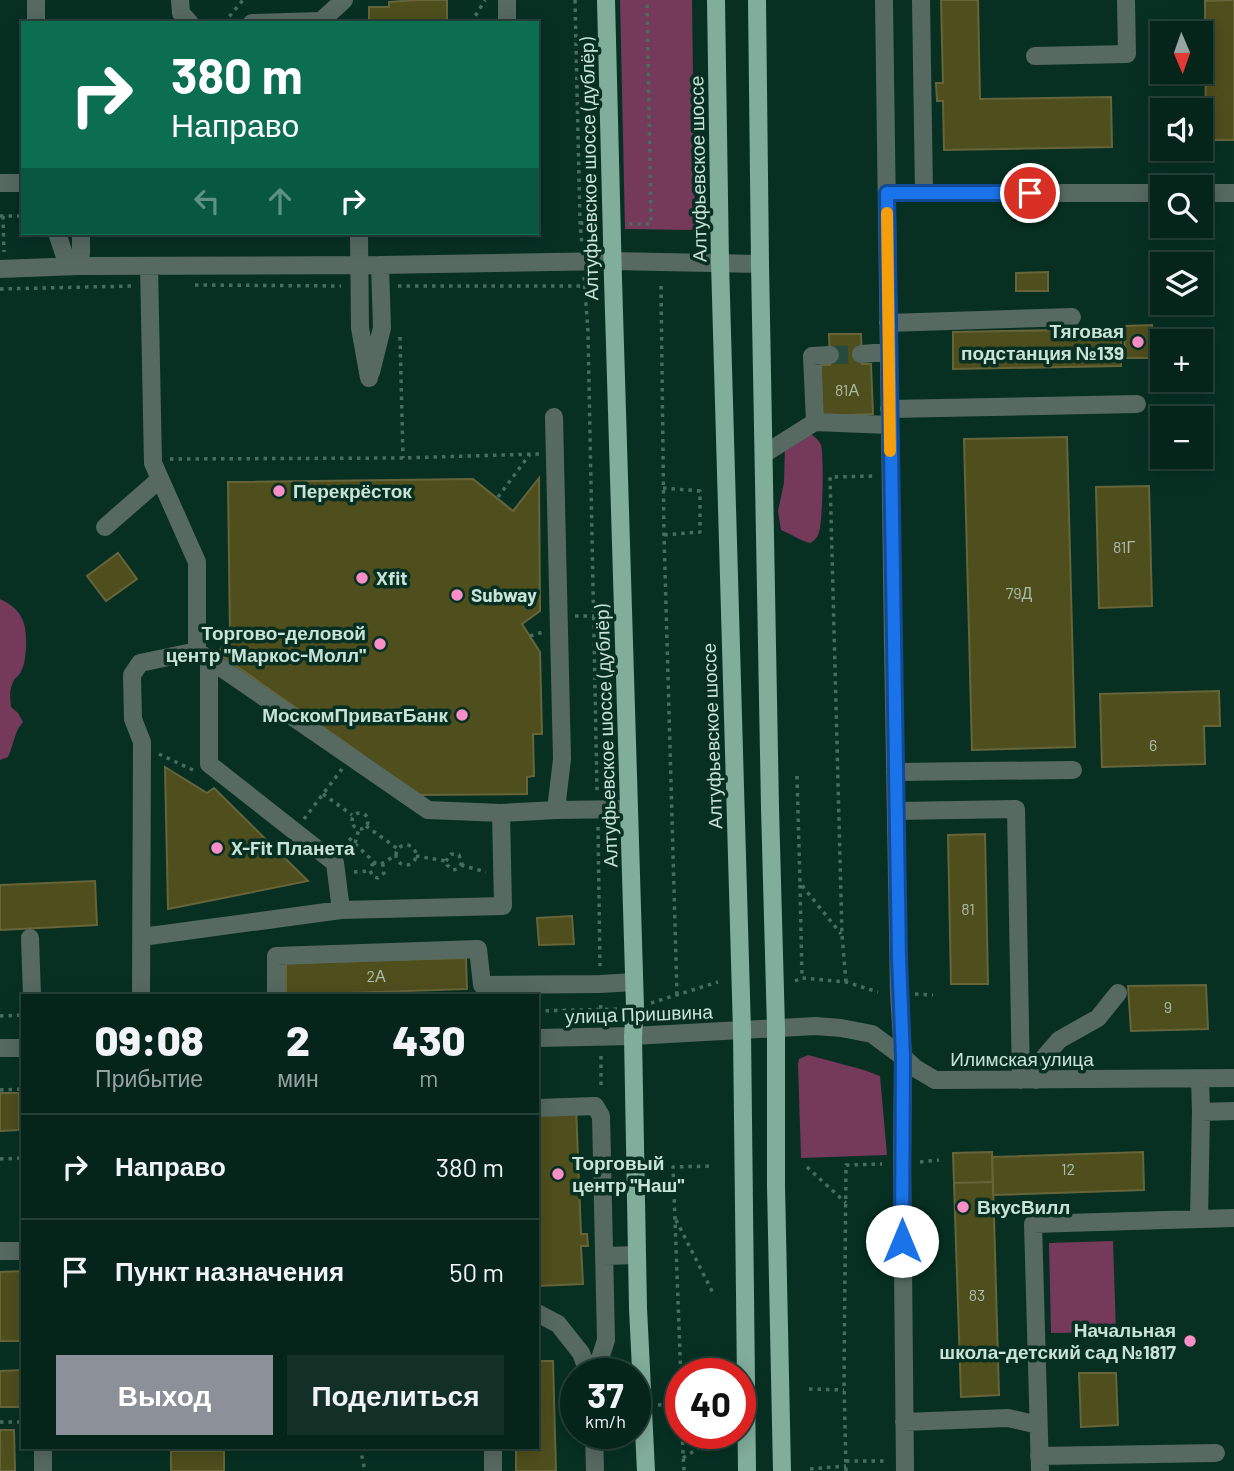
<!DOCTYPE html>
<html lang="ru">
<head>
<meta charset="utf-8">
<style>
	body { margin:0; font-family:Barlow,sans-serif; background:#133027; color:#f1f3f6; height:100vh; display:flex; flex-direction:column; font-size:26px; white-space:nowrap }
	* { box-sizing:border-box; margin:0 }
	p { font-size:23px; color:#97a4a2 }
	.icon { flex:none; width:38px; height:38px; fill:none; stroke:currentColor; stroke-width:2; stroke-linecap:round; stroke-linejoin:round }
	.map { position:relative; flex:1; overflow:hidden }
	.details { position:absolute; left:21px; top:994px; width:518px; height:455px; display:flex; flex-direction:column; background:#05241a; border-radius:0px; box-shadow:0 4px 18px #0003,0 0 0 2px #264139 }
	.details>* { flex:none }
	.banner { position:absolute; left:21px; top:21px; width:518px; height:214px; border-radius:0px; box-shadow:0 4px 18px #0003,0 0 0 2px #264139; background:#0b6e4f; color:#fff; overflow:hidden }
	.needle { width:46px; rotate:178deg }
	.fabs { position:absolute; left:1150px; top:21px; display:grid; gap:14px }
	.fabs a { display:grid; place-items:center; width:63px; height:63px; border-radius:0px; background:#05241a; box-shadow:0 4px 18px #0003,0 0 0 2px #264139; font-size:35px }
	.speed { position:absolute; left:560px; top:1358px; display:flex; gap:14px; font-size:35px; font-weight:700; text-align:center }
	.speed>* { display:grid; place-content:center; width:91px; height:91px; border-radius:50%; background:#05241a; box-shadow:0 4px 18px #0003,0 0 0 2px #264139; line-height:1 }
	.speed small { font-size:18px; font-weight:400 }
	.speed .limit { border:10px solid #d22; background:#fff; color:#111 }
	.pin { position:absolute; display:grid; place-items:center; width:60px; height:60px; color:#fff; margin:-30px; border:4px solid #fff; border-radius:50%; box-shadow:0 2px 7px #0007 }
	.me { position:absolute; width:77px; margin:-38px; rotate:0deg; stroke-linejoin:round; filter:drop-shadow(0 0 5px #0008) }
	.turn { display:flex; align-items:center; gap:24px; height:147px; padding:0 35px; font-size:32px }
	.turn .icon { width:91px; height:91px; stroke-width:2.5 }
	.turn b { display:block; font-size:49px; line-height:60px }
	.lanes { display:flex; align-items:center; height:66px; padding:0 35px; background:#0003; justify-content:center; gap:35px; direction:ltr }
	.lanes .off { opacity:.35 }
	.eta { display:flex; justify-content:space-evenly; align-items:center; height:119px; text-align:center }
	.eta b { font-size:42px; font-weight:800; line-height:49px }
	.button { display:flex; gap:14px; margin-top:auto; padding:14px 35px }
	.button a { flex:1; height:80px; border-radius:0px; background:#8c9099; color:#fff; font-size:28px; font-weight:800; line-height:80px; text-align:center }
	.button a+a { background:#133027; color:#f1f3f6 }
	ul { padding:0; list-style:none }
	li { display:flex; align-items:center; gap:21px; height:105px; padding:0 35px; border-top:2px solid #264139 }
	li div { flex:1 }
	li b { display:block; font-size:26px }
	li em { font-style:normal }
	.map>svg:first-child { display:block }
	.green { fill:#75395a }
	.building { fill:#4f4e1d; stroke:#66653a; stroke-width:2 }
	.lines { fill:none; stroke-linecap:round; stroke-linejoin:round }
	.minor-tunnel { stroke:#244b3e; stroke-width:18; stroke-dasharray:18 9; stroke-linecap:butt }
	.path { stroke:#496c60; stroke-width:3.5; stroke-dasharray:3.5 5; stroke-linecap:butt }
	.minor { stroke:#566a62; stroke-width:18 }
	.major { stroke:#81ad9b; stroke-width:18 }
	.route-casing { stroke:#114b97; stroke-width:18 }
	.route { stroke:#1a73e8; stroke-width:12 }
	.slow { stroke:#f59e0b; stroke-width:12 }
	.poi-dot { fill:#fa8fc7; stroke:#073023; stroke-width:2.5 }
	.labels { text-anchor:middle; stroke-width:7; stroke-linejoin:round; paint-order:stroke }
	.number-label { font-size:16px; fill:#aabea9 }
	.street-label { font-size:19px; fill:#c9e3d8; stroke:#073023 }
	.poi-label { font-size:19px; font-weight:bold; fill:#c9e3d8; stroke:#073023; text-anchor:start }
</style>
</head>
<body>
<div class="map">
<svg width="1234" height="1471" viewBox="0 0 1234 1471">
	<rect width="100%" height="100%" fill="#073023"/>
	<path class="green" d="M 620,0 L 692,0 L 695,230 L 625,229 Z
		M 805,430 C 811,434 818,438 821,445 C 824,454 823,527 818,535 C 817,538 813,541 811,543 C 799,541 792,534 781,530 L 778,511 L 784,483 L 785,446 Z
		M 0,599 C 24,610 27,625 26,649 C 25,656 25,665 21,671 C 20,675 16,677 14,680 C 9,689 10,697 11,707 L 18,713 L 23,722 C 14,732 14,744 8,757 L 0,760 Z
		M 808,1055 L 864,1070 L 880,1076 L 887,1155 L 801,1158 L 798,1064 L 799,1059 Z
		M 1113,1241 L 1116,1332 L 1051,1333 L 1049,1243 Z"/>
	<path class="building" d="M 418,0 L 447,0 L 447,23 L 369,23 L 369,7 L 389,7 L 389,2 Z
		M 941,0 L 978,0 L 980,99 L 1111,97 L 1112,147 L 944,150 L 943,101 L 937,101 L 936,83 L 943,83 Z
		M 1234,0 L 1234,140 L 1206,140 L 1205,1 Z
		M 1048,272 L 1048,291 L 1016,291 L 1016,273 Z
		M 1152,325 L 1152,358 L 1125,358 L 1124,326 Z
		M 1121,329 L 1121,366 L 953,369 L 953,332 Z
		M 829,334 L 861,334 L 862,364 L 871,364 L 873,414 L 822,416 L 821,365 L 830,365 Z
		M 1067,437 L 1075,747 L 972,750 L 964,439 Z
		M 539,478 L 540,611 L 522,624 L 540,652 L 542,734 L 533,734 L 534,776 L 527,777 L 527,794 L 416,795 L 357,751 L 218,653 L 230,636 L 228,482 L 473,479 L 513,511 Z
		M 1149,486 L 1152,606 L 1099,608 L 1096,487 Z
		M 118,553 L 137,579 L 106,601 L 87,576 Z
		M 1219,691 L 1220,726 L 1204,726 L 1205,764 L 1102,767 L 1100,694 Z
		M 165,767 L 207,793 L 214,788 L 308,881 L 168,909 Z
		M 985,834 L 988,984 L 951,984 L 948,835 Z
		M 95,881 L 97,925 L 0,930 L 0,885 Z
		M 572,916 L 574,944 L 539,945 L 537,918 Z
		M 466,958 L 467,989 L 286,995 L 286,963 Z
		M 1206,985 L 1208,1029 L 1131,1031 L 1128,986 Z
		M 0,1093 L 19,1093 L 19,1130 L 0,1131 Z
		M 576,1107 L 581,1234 L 587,1234 L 588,1246 L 581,1246 L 583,1284 L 537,1286 L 537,1108 Z
		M 992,1152 L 993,1182 L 954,1183 L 953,1153 Z
		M 1143,1152 L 1144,1190 L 993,1195 L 992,1157 Z
		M 993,1182 L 999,1395 L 961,1397 L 954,1183 Z
		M 23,1271 L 23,1341 L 0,1341 L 0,1272 Z
		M 537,1361 L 553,1361 L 556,1471 L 516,1471 L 516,1447 L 537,1447 Z
		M 23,1370 L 23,1407 L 0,1407 L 0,1371 Z
		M 1079,1373 L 1116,1373 L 1118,1425 L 1081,1427 Z
		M 0,1430 L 14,1430 L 15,1471 L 0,1471 Z
		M 171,1451 L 224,1451 L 224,1471 L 171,1471 Z"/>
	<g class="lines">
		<path class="minor-tunnel" d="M 830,355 L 861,354"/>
		<path class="path" d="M 401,0 L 402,1
			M 575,0 L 580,223 L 582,245
			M 224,23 L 243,0
			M 471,23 L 485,0
			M 0,216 L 23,216
			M 3,216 L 4,252
			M 580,223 L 596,224
			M 629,224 L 651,224 L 647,0
			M 584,277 L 588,332 L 597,791
			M 195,285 L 341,286
			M 398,286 L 585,286
			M 661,286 L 664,535 L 677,995
			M 0,289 L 131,286
			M 400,337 L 403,458
			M 170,459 L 403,458 L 539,454
			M 663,488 L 700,491 L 700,532 L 664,535
			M 498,497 L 530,454
			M 575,616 L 594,616
			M 530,636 L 543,632
			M 159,754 L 193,770
			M 797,776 L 800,883 L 841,934
			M 323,794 L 352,815
			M352 821a8 8 0 1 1 16 0a8 8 0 1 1-16 0Z
			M 304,819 L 342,769
			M 366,826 L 398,849
			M 598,827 L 600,966
			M 349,838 L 375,863 L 383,865 L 384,873 L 378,878 L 374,877 L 370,871 L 372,865 L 375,863
			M 355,843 L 359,829
			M396 855a10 10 0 1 1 20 0a10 10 0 1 1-20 0Z
			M 416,856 L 446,861 L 447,865 L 453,870 L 457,869 L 462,863 L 459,855 L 451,854 L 446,861
			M 381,864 L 396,855
			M 461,865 L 486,872
			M 354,872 L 370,871
			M 800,885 L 802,978 L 846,982 L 878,992
			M 795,981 L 802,978
			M 846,982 L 842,935 L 830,477 L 875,476
			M 915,994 L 933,995
			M 651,1003 L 718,982
			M 537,1011 L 619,1009
			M 0,1016 L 23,1015
			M 600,1017 L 601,1002
			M 601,1056 L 601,1090
			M 0,1090 L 23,1089
			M 0,1159 L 23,1158
			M 920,1162 L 939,1160
			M 807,1167 L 846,1203
			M 676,1220 L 714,1295
			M 681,1381 L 673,1167 L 712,1166
			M 809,1389 L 844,1390
			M 658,1405 L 681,1404
			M 0,1422 L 23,1422
			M 682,1433 L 684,1471
			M 360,1447 L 365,1471
			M 683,1458 L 719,1435
			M 846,1461 L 886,1461
			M 810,1469 L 846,1466
			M 846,1471 L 844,1381 L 846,1165 L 882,1164"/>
		<path class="minor" d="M 36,0 L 36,23
			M 180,0 L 181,13 L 190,23
			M 884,0 L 893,646 L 899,994 L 903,1057 L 902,1163 L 905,1471
			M 921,0 L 924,193
			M 252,23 L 321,21 L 344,0
			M 507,23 L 507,0
			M 1035,56 L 1127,54 L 1126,0
			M 0,183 L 23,183
			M 887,193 L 1162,193
			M 1200,193 L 1234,193
			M 57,233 L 68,266
			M 359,233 L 360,328 L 369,378
			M 78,266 L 81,253 L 81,233
			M 149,266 L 153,463 L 197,562 L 197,651
			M 0,269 L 78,266 L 380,265 L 612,261 L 760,264
			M 888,323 L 1072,317
			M 861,354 L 888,352
			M 371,372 L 382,328 L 380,265
			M 889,409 L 1137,404
			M 554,417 L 562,759 L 556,810
			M 815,422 L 889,425
			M 764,454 L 815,422 L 812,356 L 830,355
			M 105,527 L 160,479
			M 209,658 L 209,764 L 335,863 L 341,910
			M 895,772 L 1073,770
			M 896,811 L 1016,809 L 1021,1080
			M 142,937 L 341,910 L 503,906 L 501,813
			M 30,938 L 32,996
			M 141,996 L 142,742 L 133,719 L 132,675 L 140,663 L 197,651 L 428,810 L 501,813 L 556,810 L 629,809
			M 276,996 L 276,956 L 478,949 L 482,985 L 600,984 L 634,982
			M 537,1038 L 633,1036 L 815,1026 L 841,1028 L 872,1034 L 903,1057 L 915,1068 L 935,1080 L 1234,1078
			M 0,1048 L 23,1048
			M 1036,1080 L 1041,1061 L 1059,1040 L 1098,1018 L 1118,993
			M 537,1108 L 595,1106 L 601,1116 L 606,1340 L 595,1374
			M 1201,1112 L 1234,1111
			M 1199,1219 L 1234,1218
			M 0,1251 L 23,1251
			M 604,1256 L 637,1255
			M 537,1313 L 558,1324 L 581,1353 L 589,1374
			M 904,1422 L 1008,1418 L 1038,1425
			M 594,1433 L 595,1471
			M 43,1447 L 43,1471
			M 493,1447 L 493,1471
			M 1039,1456 L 1216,1453
			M 1040,1471 L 1033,1224 L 1199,1219 L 1201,1112 L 1200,1079"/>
		<path class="major" d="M 606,0 L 613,279 L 635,1007 L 633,1036 L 638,1308 L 646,1471
			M 716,0 L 720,263 L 742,1031 L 747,1471
			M 757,0 L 760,264 L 770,808 L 776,1028 L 776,1186 L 782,1471"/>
	</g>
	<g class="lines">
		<g class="route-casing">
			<path id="route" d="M 902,1241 L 903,1057 L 899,959 L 887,193 L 1030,193"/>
		</g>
		<use href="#route" class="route"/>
		<path class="slow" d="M 887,213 L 890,451"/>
	</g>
	<g class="poi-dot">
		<circle cx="1138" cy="342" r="7"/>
		<circle cx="279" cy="491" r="7"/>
		<circle cx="362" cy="578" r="7"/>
		<circle cx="457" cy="595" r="7"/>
		<circle cx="380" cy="644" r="7"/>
		<circle cx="462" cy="715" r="7"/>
		<circle cx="217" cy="848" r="7"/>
		<circle cx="558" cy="1174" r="7"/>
		<circle cx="963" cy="1207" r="7"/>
		<circle cx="1190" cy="1341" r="7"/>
	</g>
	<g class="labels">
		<g class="number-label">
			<text x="847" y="396">81А</text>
			<text x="1124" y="553">81Г</text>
			<text x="1019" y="599">79Д</text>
			<text x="1153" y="751">6</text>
			<text x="968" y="915">81</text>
			<text x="376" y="982">2А</text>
			<text x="1168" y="1013">9</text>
			<text x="1068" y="1175">12</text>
			<text x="977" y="1301">83</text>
		</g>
		<g class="street-label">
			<text transform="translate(589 169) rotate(-91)" y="7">Алтуфьевское шоссе (дублёр)</text>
			<text transform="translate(698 169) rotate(-91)" y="7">Алтуфьевское шоссе</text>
			<text transform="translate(606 736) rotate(-92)" y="7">Алтуфьевское шоссе (дублёр)</text>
			<text transform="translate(712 736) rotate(-92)" y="7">Алтуфьевское шоссе</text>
			<text transform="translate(639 1014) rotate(-2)" y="7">улица Пришвина</text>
			<text x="1022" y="1066">Илимская улица</text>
		</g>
		<g class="poi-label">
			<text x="1124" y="338" text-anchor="end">Тяговая<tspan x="1124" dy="22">подстанция №139</tspan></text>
			<text x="293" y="498">Перекрёсток</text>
			<text x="376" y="585">Xfit</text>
			<text x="471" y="602">Subway</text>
			<text x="366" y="640" text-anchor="end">Торгово-деловой<tspan x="366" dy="22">центр "Маркос-Молл"</tspan></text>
			<text x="448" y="722" text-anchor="end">МоскомПриватБанк</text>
			<text x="231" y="855">X-Fit Планета</text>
			<text x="572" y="1170">Торговый<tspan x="572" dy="22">центр "Наш"</tspan></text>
			<text x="977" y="1214">ВкусВилл</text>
			<text x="1176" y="1337" text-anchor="end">Начальная<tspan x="1176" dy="22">школа-детский сад №1817</tspan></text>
		</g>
	</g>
</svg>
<div class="fabs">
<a><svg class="needle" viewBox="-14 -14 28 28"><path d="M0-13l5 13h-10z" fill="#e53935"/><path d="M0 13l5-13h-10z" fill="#97a4a2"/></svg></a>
<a><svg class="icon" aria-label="sound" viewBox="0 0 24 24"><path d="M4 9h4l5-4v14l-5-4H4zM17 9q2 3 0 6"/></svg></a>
<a><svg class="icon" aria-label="search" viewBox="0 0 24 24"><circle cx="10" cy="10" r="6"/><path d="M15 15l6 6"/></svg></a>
<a><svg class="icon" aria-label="layers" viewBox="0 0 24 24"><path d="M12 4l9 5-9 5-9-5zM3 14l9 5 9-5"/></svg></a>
<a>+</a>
<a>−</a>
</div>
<div class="speed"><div>37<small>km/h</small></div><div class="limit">40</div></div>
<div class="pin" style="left:1030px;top:193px;background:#d93025"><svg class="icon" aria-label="arrive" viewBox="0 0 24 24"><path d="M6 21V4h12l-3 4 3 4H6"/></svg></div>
<svg class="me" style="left:902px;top:1241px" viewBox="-20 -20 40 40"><circle r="19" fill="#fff"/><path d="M0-13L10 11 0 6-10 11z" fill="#1a73e8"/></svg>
<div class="banner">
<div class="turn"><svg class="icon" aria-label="right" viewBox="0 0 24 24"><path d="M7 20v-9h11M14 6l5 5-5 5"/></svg><div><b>380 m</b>Направо</div></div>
<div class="lanes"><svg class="icon off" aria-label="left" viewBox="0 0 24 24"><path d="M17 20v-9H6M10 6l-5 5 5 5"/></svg><svg class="icon off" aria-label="ahead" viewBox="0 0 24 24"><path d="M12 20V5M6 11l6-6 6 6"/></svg><svg class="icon" aria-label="right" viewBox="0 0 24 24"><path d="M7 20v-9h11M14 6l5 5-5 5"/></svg></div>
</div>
<section class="details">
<div class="eta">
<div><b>09:08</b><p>Прибытие</p></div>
<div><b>2</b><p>мин</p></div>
<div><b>430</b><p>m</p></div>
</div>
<ul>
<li><svg class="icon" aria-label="right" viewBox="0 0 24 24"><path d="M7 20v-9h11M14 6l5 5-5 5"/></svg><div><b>Направо</b></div><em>380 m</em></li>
<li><svg class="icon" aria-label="arrive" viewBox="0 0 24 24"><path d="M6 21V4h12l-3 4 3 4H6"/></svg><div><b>Пункт назначения</b></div><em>50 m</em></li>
</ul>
<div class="button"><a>Выход</a><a>Поделиться</a></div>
</section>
</div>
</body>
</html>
